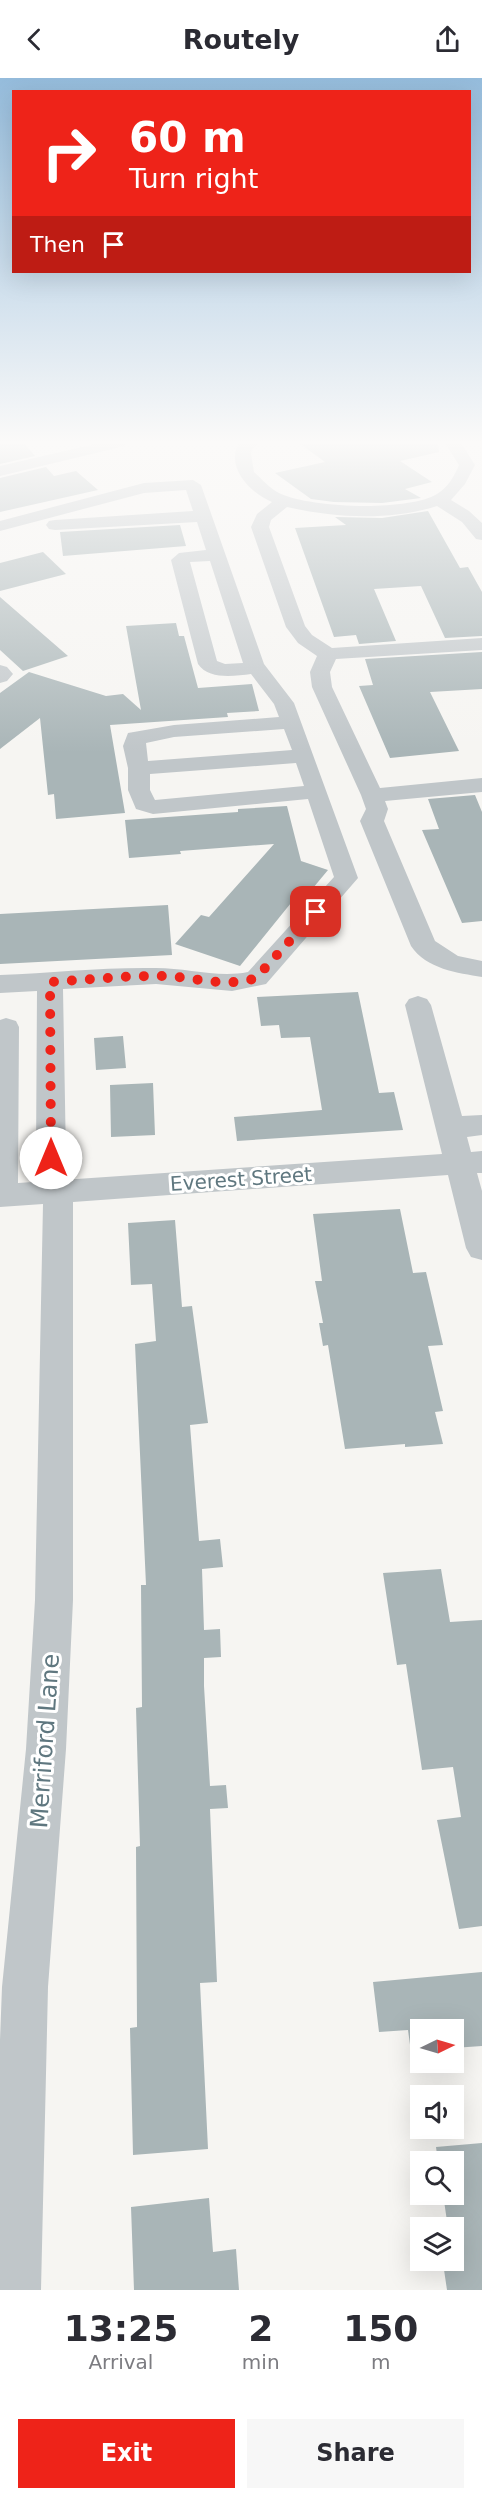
<!DOCTYPE html>
<html lang="en">
<head>
<meta charset="utf-8">
<style>
	body { margin:0; font-family:"DejaVu Sans",sans-serif; background:#f7f7f7; color:#2b2b33; height:100vh; display:flex; flex-direction:column; font-size:22px; white-space:nowrap }
	* { box-sizing:border-box; margin:0 }
	p { font-size:20px; color:#7c7c81 }
	.icon { flex:none; width:33px; height:33px; fill:none; stroke:currentColor; stroke-width:2; stroke-linecap:round; stroke-linejoin:round }
	.map { position:relative; height:2212px; overflow:hidden }
	.details { display:flex; flex-direction:column; background:#fff; flex:1 }
	.details>* { flex:none }
	.guide { position:absolute; left:12px; top:12px; width:459px; height:183px; border-radius:0px; box-shadow:0 6px 24px #0002; background:#ee2319; color:#fff; overflow:hidden }
	.needle { width:39px; rotate:85deg }
	.buttons { position:absolute; left:410px; top:1941px; display:grid; gap:12px }
	.buttons a { display:grid; place-items:center; width:54px; height:54px; border-radius:0px; background:#fff; box-shadow:0 6px 24px #0002; font-size:30px }
	.pin { position:absolute; display:grid; place-items:center; width:51px; height:51px; color:#fff; margin:-26px; border-radius:12px; box-shadow:0 3px 9px #0006 }
	.me { position:absolute; width:66px; margin:-33px; rotate:0deg; stroke-linejoin:round; filter:drop-shadow(0 0 4px #0008) }
	.turn { display:flex; align-items:center; gap:21px; height:126px; padding:0 18px; font-size:27px }
	.turn .icon { width:78px; height:78px; stroke-width:2.5 }
	.turn b { display:block; font-size:42px; line-height:51px }
	.then { display:flex; align-items:center; height:57px; padding:0 18px; background:#0003; gap:12px; font-size:22px }
	.eta { display:flex; justify-content:space-evenly; align-items:center; height:102px; text-align:center }
	.eta b { font-size:36px; font-weight:800; line-height:42px }
	.cta { display:flex; gap:12px; margin-top:auto; padding:12px 18px }
	.cta a { flex:1; height:69px; border-radius:0px; background:#ee2319; color:#fff; font-size:24px; font-weight:800; line-height:69px; text-align:center }
	.cta a+a { background:#f7f7f7; color:#2b2b33 }
	header { display:flex; justify-content:space-between; align-items:center; height:78px; padding:0 18px; background:#fff; font-size:27px; font-weight:800 }
	.map>svg:first-child { display:block }
	.building { fill:#a9b5b7 }
	.lines { fill:none; stroke-linecap:round; stroke-linejoin:round }
	.minor { fill:#c0c6c9; fill-rule:evenodd }
	.route { stroke:#ee2319; stroke-width:10; stroke-dasharray:0 18 }
	.labels { text-anchor:middle; stroke-width:6; stroke-linejoin:round; paint-order:stroke }
	.street-label { font-size:20px; fill:#5f777f; stroke:#fff }
	.near-street-label { font-size:24px; fill:#5f777f; stroke:#fff }
</style>
</head>
<body>
<header><svg class="icon" aria-label="back" viewBox="0 0 24 24"><path d="M15 5l-7 7 7 7"/></svg>Routely<svg class="icon" aria-label="share" viewBox="0 0 24 24"><path d="M12 15V3M7 8l5-5 5 5M5 13v7h14v-7"/></svg></header>
<div class="map">
<svg width="482" height="2212" viewBox="0 0 482 2212">
	<rect width="100%" height="100%" fill="#f6f5f2"/>
	<path class="building" d="M 0,365 L 24,365 L 35,378 L 0,386 Z
		M 299,365 L 438,365 L 439,374 L 400,383 L 432,404 L 405,411 L 421,420 L 382,425 L 334,424 L 311,421 L 275,395 L 325,384 Z
		M 46,389 L 54,398 L 76,393 L 98,412 L 0,434 L 0,400 Z
		M 428,433 L 460,490 L 468,489 L 482,514 L 482,558 L 445,560 L 421,508 L 374,511 L 396,563 L 359,566 L 356,557 L 334,559 L 295,450 L 346,447 L 335,439 L 382,440 Z
		M 180,447 L 186,468 L 63,478 L 60,454 Z
		M 43,474 L 66,496 L 0,513 L 0,485 Z
		M 0,519 L 68,578 L 23,593 L 0,572 Z
		M 176,545 L 179,558 L 184,558 L 198,610 L 252,606 L 259,633 L 227,635 L 228,639 L 110,647 L 125,735 L 56,741 L 54,716 L 48,717 L 40,640 L 0,671 L 0,615 L 29,594 L 106,618 L 123,616 L 141,632 L 126,548 Z
		M 482,574 L 482,611 L 430,614 L 459,673 L 390,680 L 359,608 L 373,607 L 365,581 Z
		M 475,717 L 482,734 L 482,843 L 462,845 L 422,752 L 439,751 L 428,721 Z
		M 287,728 L 301,783 L 328,792 L 303,822 L 295,820 L 240,888 L 175,866 L 201,837 L 209,839 L 274,766 L 180,773 L 181,776 L 129,780 L 125,742 L 238,734 L 238,731 Z
		M 168,827 L 172,877 L 0,886 L 0,836 Z
		M 358,914 L 379,1015 L 394,1014 L 403,1052 L 237,1063 L 234,1039 L 322,1032 L 310,959 L 281,960 L 279,947 L 261,948 L 257,919 Z
		M 123,958 L 126,990 L 96,992 L 94,960 Z
		M 153,1005 L 155,1057 L 111,1059 L 110,1007 Z
		M 400,1131 L 413,1195 L 426,1194 L 443,1267 L 428,1268 L 443,1333 L 435,1334 L 443,1366 L 405,1369 L 405,1366 L 345,1371 L 328,1267 L 323,1268 L 319,1245 L 323,1245 L 315,1203 L 322,1203 L 313,1136 Z
		M 175,1142 L 182,1229 L 192,1228 L 208,1345 L 190,1347 L 199,1463 L 220,1461 L 223,1489 L 202,1491 L 204,1552 L 220,1551 L 221,1579 L 204,1580 L 204,1608 L 210,1708 L 226,1707 L 228,1730 L 210,1731 L 217,1904 L 200,1905 L 208,2071 L 133,2077 L 130,1950 L 137,1949 L 136,1769 L 140,1768 L 136,1630 L 142,1629 L 141,1507 L 146,1507 L 135,1266 L 156,1263 L 152,1206 L 131,1207 L 128,1145 Z
		M 441,1491 L 450,1544 L 482,1542 L 482,1848 L 459,1851 L 437,1742 L 461,1739 L 453,1689 L 422,1692 L 406,1586 L 397,1587 L 383,1495 Z
		M 482,1894 L 482,1968 L 453,1970 L 453,1952 L 420,1952 L 420,1973 L 411,1974 L 408,1952 L 379,1954 L 373,1904 Z
		M 482,2065 L 482,2212 L 447,2212 L 443,2185 L 453,2182 L 453,2150 L 448,2150 L 443,2116 L 453,2116 L 453,2084 L 438,2084 L 436,2069 Z
		M 209,2120 L 213,2174 L 236,2171 L 239,2212 L 134,2212 L 131,2129 Z"/>
	<g class="lines">
		<path class="minor" d="M 99,365 L 127,365 L 125,368 L 0,398 L 0,388 Z
			M 239,365 L 260,365 L 252,371 L 251,376 L 254,394 C 262,401 269,410 279,415 C 309,430 407,434 437,416 C 448,409 454,399 459,387 L 445,365 L 461,365 L 475,387 L 465,406 L 451,422 L 469,433 L 482,445 L 482,462 L 476,461 L 462,444 L 437,428 C 390,443 335,440 287,429 L 271,442 L 269,449 L 305,548 L 312,557 L 332,570 L 482,560 L 482,572 L 336,581 L 330,594 L 332,609 L 380,710 L 482,700 L 482,714 L 385,723 L 388,731 L 384,743 L 435,863 L 458,878 L 482,883 L 482,899 C 458,895 426,891 411,868 L 360,743 L 366,731 L 361,717 L 312,609 L 310,594 L 317,578 L 298,565 L 286,549 L 251,449 L 257,436 L 272,424 C 250,415 225,389 239,365 Z
			M 193,402 L 201,407 L 264,586 L 294,625 L 358,800 L 266,906 L 232,913 L 156,906 L 63,911 L 66,1080 L 61,1088 L 51,1091 L 41,1088 L 36,1080 L 37,913 L 0,915 L 0,897 C 52,895 104,889 156,890 C 187,890 218,900 248,894 L 334,799 L 308,721 L 153,736 L 136,731 L 128,712 L 128,690 L 123,668 L 128,655 L 174,647 L 279,639 L 274,626 L 251,596 C 234,598 209,602 198,586 L 171,482 L 179,475 L 206,472 L 197,444 L 55,452 L 49,451 L 46,447 L 49,443 L 55,442 L 193,433 L 186,412 L 144,415 L 0,453 L 0,443 L 144,405 ZM 210,483 L 243,585 L 225,586 L 217,583 L 190,484 ZM 284,651 L 292,672 L 148,683 L 146,665 L 174,659 ZM 296,685 L 304,708 L 155,722 L 150,712 L 150,696 Z
			M 0,587 L 7,589 L 13,596 L 7,603 L 0,605 Z
			M 418,918 L 427,921 L 431,927 L 462,1038 L 482,1037 L 482,1057 L 467,1059 L 471,1074 L 482,1073 L 482,1095 L 477,1095 L 482,1113 L 482,1182 L 471,1179 L 466,1170 L 448,1097 L 73,1124 L 73,1522 L 66,1671 L 48,1909 L 41,2212 L 0,2212 L 0,1962 L 2,1909 L 26,1671 L 35,1522 L 43,1126 L 0,1129 L 0,942 L 6,940 L 16,943 L 19,949 L 18,1105 L 442,1076 L 405,927 L 409,921 Z"/>
	</g>
	<linearGradient id="sky" x2="0" y2="1"><stop stop-color="#95bcdc"/><stop offset="0.54" stop-color="#fbfaf9"/><stop offset="1" stop-color="#fbfaf9" stop-opacity="0"/></linearGradient>
	<rect width="482" height="675" fill="url(#sky)"/>
	<g class="lines">
		<path class="route" d="M 51,1080 L 50,904 C 85,902 121,898 156,898 C 189,897 224,911 256,900 L 316,834"/>
	</g>
	<g class="labels">
		<g class="street-label">
			<text transform="translate(241 1101) rotate(-4)" y="7">Everest Street</text>
		</g>
		<g class="near-street-label">
			<text transform="translate(45 1663) rotate(-86)" y="8">Merriford Lane</text>
		</g>
	</g>
</svg>
<div class="buttons">
<a><svg class="needle" viewBox="-14 -14 28 28"><path d="M0-13l5 13h-10z" fill="#e53935"/><path d="M0 13l5-13h-10z" fill="#7c7c81"/></svg></a>
<a><svg class="icon" aria-label="sound" viewBox="0 0 24 24"><path d="M4 9h4l5-4v14l-5-4H4zM17 9q2 3 0 6"/></svg></a>
<a><svg class="icon" aria-label="search" viewBox="0 0 24 24"><circle cx="10" cy="10" r="6"/><path d="M15 15l6 6"/></svg></a>
<a><svg class="icon" aria-label="layers" viewBox="0 0 24 24"><path d="M12 4l9 5-9 5-9-5zM3 14l9 5 9-5"/></svg></a>
</div>
<div class="pin" style="left:316px;top:834px;background:#d93025"><svg class="icon" aria-label="arrive" viewBox="0 0 24 24"><path d="M6 21V4h12l-3 4 3 4H6"/></svg></div>
<svg class="me" style="left:51px;top:1080px" viewBox="-20 -20 40 40"><circle r="19" fill="#fff"/><path d="M0-13L10 11 0 6-10 11z" fill="#ee2319"/></svg>
<div class="guide">
<div class="turn"><svg class="icon" aria-label="right" viewBox="0 0 24 24"><path d="M7 20v-9h11M14 6l5 5-5 5"/></svg><div><b>60 m</b>Turn right</div></div>
<div class="then">Then<svg class="icon" aria-label="arrive" viewBox="0 0 24 24"><path d="M6 21V4h12l-3 4 3 4H6"/></svg></div>
</div>
</div>
<section class="details">
<div class="eta">
<div><b>13:25</b><p>Arrival</p></div>
<div><b>2</b><p>min</p></div>
<div><b>150</b><p>m</p></div>
</div>
<div class="cta"><a>Exit</a><a>Share</a></div>
</section>
</body>
</html>
